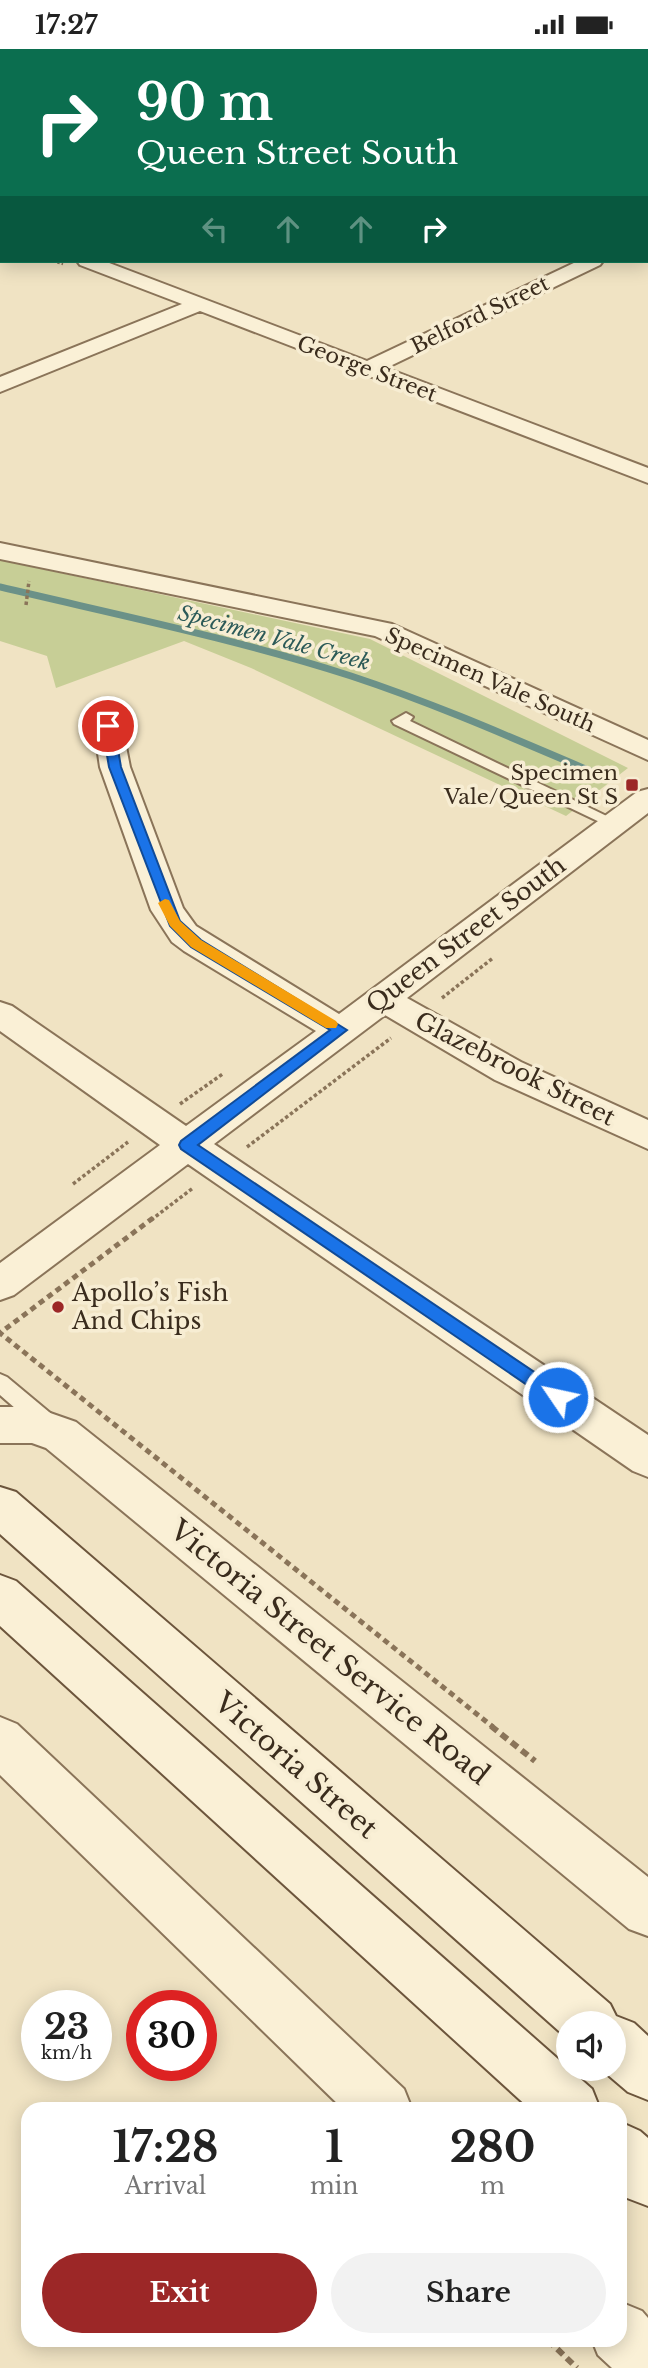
<!DOCTYPE html>
<html lang="en">
<head>
<meta charset="utf-8">
<style>
	body { margin:0; font-family:"Libre Baskerville",serif; background:#f2f2f2; color:#222; height:100vh; display:flex; flex-direction:column; font-size:26px; white-space:nowrap }
	* { box-sizing:border-box; margin:0 }
	p { font-size:23px; color:#767676 }
	.icon { flex:none; width:38px; height:38px; fill:none; stroke:currentColor; stroke-width:2; stroke-linecap:round; stroke-linejoin:round }
	.map { position:relative; flex:1; overflow:hidden }
	.panel { position:absolute; left:21px; top:2053px; width:606px; height:245px; display:flex; flex-direction:column; background:#fff; border-radius:21px; box-shadow:0 4px 18px #0003 }
	.panel>* { flex:none }
	.hud { position:absolute; left:0px; top:0px; width:649px; height:214px; box-shadow:0 4px 18px #0003; background:#0b6e4f; color:#fff; overflow:hidden }
	.controls { position:absolute; left:556px; top:1962px; display:grid; gap:14px }
	.controls a { display:grid; place-items:center; width:70px; height:70px; border-radius:50%; background:#fff; box-shadow:0 4px 18px #0003; font-size:35px }
	.speed { position:absolute; left:21px; top:1941px; display:flex; gap:14px; font-size:35px; font-weight:700; text-align:center }
	.speed>* { display:grid; place-content:center; width:91px; height:91px; border-radius:50%; background:#fff; box-shadow:0 4px 18px #0003; line-height:1 }
	.speed small { font-size:18px; font-weight:400 }
	.speed .limit { border:10px solid #d22; background:#fff; color:#111 }
	.pin { position:absolute; display:grid; place-items:center; width:60px; height:60px; color:#fff; margin:-30px; border:4px solid #fff; border-radius:50%; box-shadow:0 2px 7px #0007 }
	.me { position:absolute; width:77px; margin:-38px; rotate:304deg; stroke-linejoin:round; filter:drop-shadow(0 0 5px #0008) }
	.turn { display:flex; align-items:center; gap:24px; height:147px; padding:0 21px; font-size:32px }
	.turn .icon { width:91px; height:91px; stroke-width:2.5 }
	.turn b { display:block; font-size:49px; line-height:60px }
	.lanes { display:flex; align-items:center; height:66px; padding:0 21px; background:#0003; justify-content:center; gap:35px; direction:ltr }
	.lanes .off { opacity:.35 }
	.eta { display:flex; justify-content:space-evenly; align-items:center; height:119px; text-align:center }
	.eta b { font-size:42px; font-weight:700; line-height:49px }
	.primary-button { display:flex; gap:14px; margin-top:auto; padding:14px 21px }
	.primary-button a { flex:1; height:80px; border-radius:42px; background:#9c2727; color:#fff; font-size:28px; font-weight:700; line-height:80px; text-align:center }
	.primary-button a+a { background:#f2f2f2; color:#222 }
	.status { display:flex; justify-content:space-between; align-items:center; height:49px; padding:0 35px; background:#fff; direction:ltr }
	.status svg { height:19px; fill:currentColor }
	.map>svg:first-child { display:block }
	.green { fill:#c7ce96 }
	.lines { fill:none; stroke-linecap:round; stroke-linejoin:round }
	.stream { stroke:#6b9188; stroke-width:7 }
	.service-casing { stroke:#8a7459; stroke-width:4 }
	.minor-casing { stroke:#8a7459; stroke-width:4 }
	.tertiary-casing { stroke:#8a7459; stroke-width:4 }
	.secondary-casing { stroke:#6c553c; stroke-width:4 }
	.path-far4 { stroke:#8a7459; stroke-width:2; stroke-dasharray:2.5 2; stroke-linecap:butt }
	.path-far3 { stroke:#8a7459; stroke-width:2.5; stroke-dasharray:2.5 2; stroke-linecap:butt }
	.path-far2 { stroke:#8a7459; stroke-width:3.5; stroke-dasharray:3.5 2.5; stroke-linecap:butt }
	.path-far1 { stroke:#8a7459; stroke-width:5; stroke-dasharray:6 4.5; stroke-linecap:butt }
	.path { stroke:#8a7459; stroke-width:6; stroke-dasharray:8 5; stroke-linecap:butt }
	.service { fill:#faf0d6; fill-rule:evenodd }
	.minor { fill:#faf0d6; fill-rule:evenodd }
	.tertiary { fill:#faf0d6; fill-rule:evenodd }
	.secondary { fill:#faf0d6; fill-rule:evenodd }
	.route { fill:#1a73e8; stroke:#114b97; stroke-width:2 }
	.slow { fill:#f59e0b }
	.poi-dot { fill:#9c2727; stroke:#f7edd3; stroke-width:2.5 }
	.labels { text-anchor:middle; stroke-width:7; stroke-linejoin:round; paint-order:stroke }
	.far-street-label { font-size:21px; fill:#3a2c1d; stroke:#f7edd3 }
	.far-water-label { font-size:21px; font-style:italic; fill:#2c5a58; stroke:#f7edd3 }
	.far-poi-label { font-size:21px; fill:#3a2c1d; stroke:#f7edd3; text-anchor:end }
	.street-label { font-size:24px; fill:#3a2c1d; stroke:#f7edd3 }
	.poi-label { font-size:24px; fill:#3a2c1d; stroke:#f7edd3; text-anchor:start }
	.near-street-label { font-size:28px; fill:#3a2c1d; stroke:#f7edd3 }
</style>
</head>
<body>
<div class="status"><b>17:27</b><svg viewBox="0 0 49 12"><path d="M0 12V9h3v3zM5 12V6h3v6zM10 12V3h3v9zM15 12V0h3v12zM26 1h20v11H26zM47 4h2v5h-2z"/></svg></div>
<div class="map">
<svg width="648" height="2319" viewBox="0 0 648 2319">
	<rect width="100%" height="100%" fill="#f0e3c3"/>
	<path class="green" d="M 0,0 L 554,0 L 558,2 L 2,2 L 2,9 Z
		M 0,511 L 370,590 L 628,719 L 566,767 L 251,619 L 184,592 L 56,639 L 47,607 L 0,592 Z"/>
	<g class="lines">
		<path class="stream" d="M 0,538 C 118,566 236,590 351,627 C 439,656 524,694 609,730"/>
		<g class="service-casing">
			<path id="service" d="M 216,0 L 227,0 L 229,2 L 218,2 Z
				M 0,10 L 2,10 L 2,15 L 0,15 Z
				M 0,76 L 2,77 L 2,82 L 0,82 Z
				M 0,93 L 2,93 L 2,99 L 0,99 Z
				M 406,664 L 413,668 L 410,672 L 621,774 L 618,777 L 608,777 L 394,675 L 392,672 Z
				M 0,1325 L 7,1328 L 55,1368 L 58,1374 L 55,1380 L 47,1383 L 39,1380 L 0,1346 Z"/>
		</g>
		<g class="minor-casing">
			<path id="minor" d="M 589,0 L 618,0 L 588,2 Z
				M 0,143 L 2,143 L 2,153 L 0,153 Z
				M 0,172 L 2,173 L 2,185 L 0,184 Z
				M 77,212 L 104,212 L 367,312 L 578,212 L 603,212 L 600,216 L 386,319 L 648,419 L 648,434 L 200,262 L 0,343 L 0,328 L 182,255 L 80,216 Z
				M 0,494 L 392,575 L 648,691 L 648,711 L 375,587 L 0,510 Z
				M 108,668 L 118,671 L 122,677 L 130,718 L 183,859 L 196,877 L 339,965 L 637,743 L 648,740 L 648,764 L 407,949 L 521,1013 L 648,1071 L 648,1100 L 495,1031 L 385,966 L 214,1095 L 648,1386 L 648,1428 L 633,1422 L 188,1115 L 14,1246 L 0,1251 L 0,1214 L 160,1096 L 0,982 L 0,953 L 12,957 L 186,1077 L 316,982 L 184,902 L 172,893 L 151,861 L 100,718 L 94,677 L 98,671 Z
				M 0,1358 L 33,1358 L 76,1373 L 648,1828 L 648,1887 L 629,1880 L 46,1399 L 32,1394 L 0,1394 Z
				M 0,1668 L 17,1675 L 404,2040 L 412,2060 L 343,2060 L 0,1726 Z
				M 620,2253 L 642,2262 L 648,2269 L 648,2319 L 612,2319 L 598,2306 L 592,2291 L 620,2291 Z"/>
		</g>
		<g class="tertiary-casing">
			<path id="tertiary" d="M 567,0 L 586,0 L 587,2 L 569,2 Z"/>
		</g>
		<g class="secondary-casing">
			<path id="secondary" d="M 0,1438 L 16,1443 L 610,1955 L 616,1967 L 634,1974 L 648,1987 L 648,2051 L 628,2043 L 601,2020 L 614,2020 L 614,1974 L 569,1974 L 569,1991 L 0,1485 Z
				M 0,1526 L 16,1532 L 592,2040 L 600,2060 L 530,2060 L 0,1577 Z
				M 620,2073 L 640,2082 L 648,2089 L 648,2157 L 627,2149 L 620,2141 Z"/>
		</g>
		<path class="path-far4" d="M 126,0 L 132,2
			M 360,0 L 364,2
			M 394,0 L 425,2
			M 501,0 L 507,2
			M 302,2 L 304,0
			M 445,2 L 460,0
			M 635,2 L 648,0"/>
		<path class="path-far3" d="M 53,212 L 63,215"/>
		<path class="path-far2" d="M 26,556 L 29,532
			M 442,949 L 493,909
			M 180,1055 L 224,1024
			M 247,1098 L 391,989
			M 73,1135 L 128,1093
			M 151,1171 L 193,1139"/>
		<path class="path-far1" d="M 153,1169 L 0,1284 L 493,1678"/>
		<path class="path" d="M 491,1677 L 535,1712
			M 548,2291 L 577,2319"/>
		<use href="#service" class="service"/>
		<use href="#minor" class="minor"/>
		<use href="#tertiary" class="tertiary"/>
		<use href="#secondary" class="secondary"/>
	</g>
	<path class="route" d="M 108,674 L 114,677 L 121,718 L 180,872 L 201,891 L 347,981 L 198,1096 L 564,1343 L 567,1348 L 564,1353 L 558,1355 L 552,1353 L 181,1100 L 179,1096 L 181,1092 L 330,981 L 191,898 L 170,877 L 109,718 L 102,677 Z"/>
	<path class="slow" d="M 165,850 L 169,851 L 180,872 L 201,891 L 336,972 L 338,975 L 336,979 L 326,979 L 191,898 L 170,877 L 158,854 Z"/>
	<g class="poi-dot">
		<rect x="625" y="729" width="14" height="14" rx="3.5"/>
		<circle cx="58" cy="1258" r="7"/>
	</g>
	<g class="labels">
		<g class="far-street-label">
			<text transform="translate(480 266) rotate(-26)" y="7">Belford Street</text>
			<text transform="translate(367 320) rotate(21)" y="7">George Street</text>
			<text transform="translate(490 631) rotate(24)" y="7">Specimen Vale South</text>
		</g>
		<g class="far-water-label">
			<text transform="translate(274 589) rotate(15)" y="7">Specimen Vale Creek</text>
		</g>
		<g class="far-poi-label">
			<text x="618" y="731">Specimen<tspan x="618" dy="24">Vale/Queen St S</tspan></text>
		</g>
		<g class="street-label">
			<text transform="translate(466 886) rotate(-37)" y="8">Queen Street South</text>
			<text transform="translate(515 1020) rotate(27)" y="8">Glazebrook Street</text>
		</g>
		<g class="poi-label">
			<text x="72" y="1252">Apollo’s Fish<tspan x="72" dy="28">And Chips</tspan></text>
		</g>
		<g class="near-street-label">
			<text transform="translate(330 1603) rotate(39)" y="10">Victoria Street Service Road</text>
			<text transform="translate(296 1716) rotate(41)" y="10">Victoria Street</text>
		</g>
	</g>
</svg>
<div class="controls">
<a><svg class="icon" aria-label="sound" viewBox="0 0 24 24"><path d="M4 9h4l5-4v14l-5-4H4zM17 9q2 3 0 6"/></svg></a>
</div>
<div class="speed"><div>23<small>km/h</small></div><div class="limit">30</div></div>
<div class="pin" style="left:108px;top:677px;background:#d93025"><svg class="icon" aria-label="arrive" viewBox="0 0 24 24"><path d="M6 21V4h12l-3 4 3 4H6"/></svg></div>
<svg class="me" style="left:558px;top:1348px" viewBox="-20 -20 40 40"><circle r="17" fill="#1a73e8" stroke="#fff" stroke-width="3"/><path d="M0-11L8 9 0 5-8 9z" fill="#fff"/></svg>
<div class="hud">
<div class="turn"><svg class="icon" aria-label="right" viewBox="0 0 24 24"><path d="M7 20v-9h11M14 6l5 5-5 5"/></svg><div><b>90 m</b>Queen Street South</div></div>
<div class="lanes"><svg class="icon off" aria-label="left" viewBox="0 0 24 24"><path d="M17 20v-9H6M10 6l-5 5 5 5"/></svg><svg class="icon off" aria-label="ahead" viewBox="0 0 24 24"><path d="M12 20V5M6 11l6-6 6 6"/></svg><svg class="icon off" aria-label="ahead" viewBox="0 0 24 24"><path d="M12 20V5M6 11l6-6 6 6"/></svg><svg class="icon" aria-label="right" viewBox="0 0 24 24"><path d="M7 20v-9h11M14 6l5 5-5 5"/></svg></div>
</div>
<section class="panel">
<div class="eta">
<div><b>17:28</b><p>Arrival</p></div>
<div><b>1</b><p>min</p></div>
<div><b>280</b><p>m</p></div>
</div>
<div class="primary-button"><a>Exit</a><a>Share</a></div>
</section>
</div>
</body>
</html>
